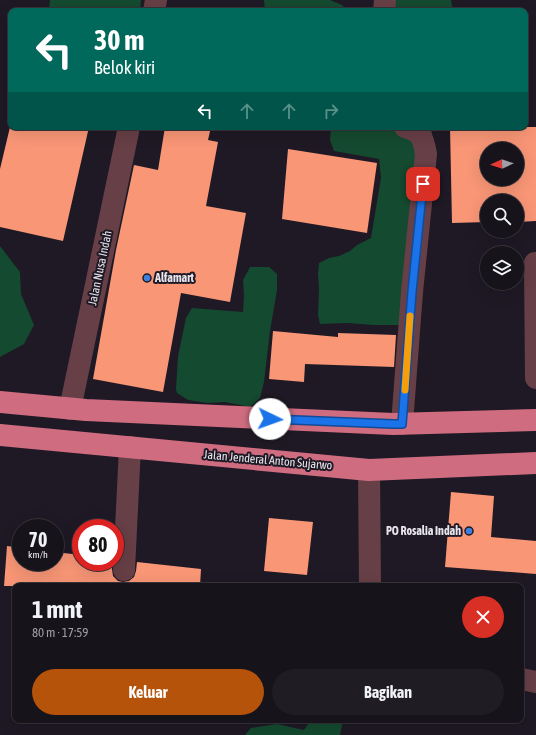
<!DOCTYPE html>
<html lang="id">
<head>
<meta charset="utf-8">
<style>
	body { margin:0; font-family:"Asap Condensed",sans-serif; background:#1f1c24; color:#f1f3f6; height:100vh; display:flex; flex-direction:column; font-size:15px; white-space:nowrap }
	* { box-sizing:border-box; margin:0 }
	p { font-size:13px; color:#9e9ea3 }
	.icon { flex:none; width:22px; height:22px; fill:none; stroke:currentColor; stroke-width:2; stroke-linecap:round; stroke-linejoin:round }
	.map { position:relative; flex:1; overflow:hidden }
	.drawer { position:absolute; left:12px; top:583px; width:512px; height:140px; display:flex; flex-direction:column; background:#16131b; border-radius:8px; box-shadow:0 4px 16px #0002,0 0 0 1px #35323a }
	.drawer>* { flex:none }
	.hud { position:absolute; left:8px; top:8px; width:520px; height:122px; border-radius:8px; box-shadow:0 4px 16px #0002,0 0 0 1px #35323a; background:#00695c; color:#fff; overflow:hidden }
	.needle { width:26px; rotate:267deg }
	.buttons { position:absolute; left:480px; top:142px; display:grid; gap:8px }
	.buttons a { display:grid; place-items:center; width:44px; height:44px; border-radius:50%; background:#16131b; box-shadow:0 4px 16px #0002,0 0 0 1px #35323a; font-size:20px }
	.speed { position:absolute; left:12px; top:519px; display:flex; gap:8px; font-size:20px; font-weight:700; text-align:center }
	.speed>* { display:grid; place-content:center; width:52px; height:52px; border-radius:50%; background:#16131b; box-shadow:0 4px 16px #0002,0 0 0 1px #35323a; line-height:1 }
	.speed small { font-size:10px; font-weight:400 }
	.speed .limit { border:6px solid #d22; background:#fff; color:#111 }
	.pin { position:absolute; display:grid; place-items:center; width:34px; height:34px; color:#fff; margin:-17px; border-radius:8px; box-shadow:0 2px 6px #0006 }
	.me { position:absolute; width:44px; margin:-22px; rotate:93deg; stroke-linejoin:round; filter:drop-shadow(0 0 3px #0008) }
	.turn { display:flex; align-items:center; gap:14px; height:84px; padding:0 20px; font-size:18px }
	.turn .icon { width:52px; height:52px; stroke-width:2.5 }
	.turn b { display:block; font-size:28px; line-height:34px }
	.lanes { display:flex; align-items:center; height:38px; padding:0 20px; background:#0003; justify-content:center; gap:20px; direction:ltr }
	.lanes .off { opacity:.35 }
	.round { display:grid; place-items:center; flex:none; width:42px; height:42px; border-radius:21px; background:#1f1c24 }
	.summary { display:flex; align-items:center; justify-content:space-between; height:68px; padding:0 20px }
	h1 { font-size:24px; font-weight:700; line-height:30px }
	.button { display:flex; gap:8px; margin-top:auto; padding:8px 20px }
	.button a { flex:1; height:46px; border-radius:24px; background:#b45309; color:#fff; font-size:16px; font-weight:700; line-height:46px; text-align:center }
	.button a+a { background:#1f1c24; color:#f1f3f6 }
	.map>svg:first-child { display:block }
	.green { fill:#144a2f }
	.building { fill:#f89676; fill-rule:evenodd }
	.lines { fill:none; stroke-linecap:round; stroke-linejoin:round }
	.minor { stroke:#673f46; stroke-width:22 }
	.highway { stroke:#cf6c80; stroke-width:22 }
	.route-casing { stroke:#114b97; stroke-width:10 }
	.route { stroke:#1a73e8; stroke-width:7 }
	.slow { stroke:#f59e0b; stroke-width:7 }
	.shop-dot { fill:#3f7fe0; stroke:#1e1924; stroke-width:1.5 }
	.labels { text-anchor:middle; stroke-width:4; stroke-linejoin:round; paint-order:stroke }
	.street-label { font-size:12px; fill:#e8e5ed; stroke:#1e1924 }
	.poi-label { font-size:12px; font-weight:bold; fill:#e8e5ed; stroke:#1e1924; text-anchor:start }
</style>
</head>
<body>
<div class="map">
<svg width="536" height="735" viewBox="0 0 536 735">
	<rect width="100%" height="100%" fill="#1e1924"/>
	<path class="green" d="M 50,0 L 141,0 L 140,11 L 49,11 Z
		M 264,0 L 330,0 L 342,5 L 348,11 L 265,11 Z
		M 388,0 L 451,0 L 453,11 L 376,11 Z
		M 331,127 L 432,127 L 432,159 L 423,280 L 422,307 L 418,327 L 397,325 L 373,325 L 348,323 L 320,324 L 318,315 L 319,289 L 318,274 L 319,263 L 329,258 L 339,256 L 350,251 L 357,245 L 371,238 L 381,178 L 379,159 L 334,151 L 330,140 Z
		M 0,246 L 20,272 L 21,294 L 34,325 L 24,344 L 0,357 Z
		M 250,267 L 269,267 L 277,274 L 277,290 L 270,331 L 264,382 L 260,398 L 250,407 L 225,402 L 208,403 L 188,400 L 177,393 L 176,389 L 178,356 L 186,318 L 192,308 L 243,312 L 244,295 L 243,280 Z
		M 311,720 L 341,720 L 342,725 L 340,735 L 245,735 L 251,728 L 277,724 L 304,730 Z"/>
	<path class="building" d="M 10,127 L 89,127 L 63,241 L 0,227 L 0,169 Z
		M 165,127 L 211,127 L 208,140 L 218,142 L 206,206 L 246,213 L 230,302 L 181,293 L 163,392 L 93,379 L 116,250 L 134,165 L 158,170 Z
		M 450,127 L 536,127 L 536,221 L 517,222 L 517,201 L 487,201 L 487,222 L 452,223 ZM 487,149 L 517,149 L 517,179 L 487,179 Z
		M 288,149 L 377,163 L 367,233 L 282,219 Z
		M 273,331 L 338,337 L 338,333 L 396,335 L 394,367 L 305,364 L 304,382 L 269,379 Z
		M 451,492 L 494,496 L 491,537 L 536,541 L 536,574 L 445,567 Z
		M 269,518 L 313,522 L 307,575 L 264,571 Z
		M 7,546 L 21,548 L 21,562 L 55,562 L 55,552 L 81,555 L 81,562 L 112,562 L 112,569 L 113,576 L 118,581 L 123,582 L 129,581 L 134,577 L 136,571 L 137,562 L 201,569 L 200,586 L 4,586 Z"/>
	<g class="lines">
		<path class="minor" d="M 154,11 L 156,0
			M 384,11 L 385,0
			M 535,263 L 536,378
			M 70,409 L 129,127
			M 402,424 L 412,292 L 426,154 C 423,137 422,132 405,127
			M 369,470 L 370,586
			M 124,570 L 130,447
			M 521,679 L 536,682"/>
		<path class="highway" d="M 0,402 L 86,410 L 393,424 L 536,420
			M 0,435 L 369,470 L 536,463"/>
	</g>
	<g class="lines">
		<g class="route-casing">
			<path id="route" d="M 270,419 L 393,424 L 402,424 L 412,292 L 423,184"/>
		</g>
		<use href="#route" class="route"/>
		<path class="slow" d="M 405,390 L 410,316"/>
	</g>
	<g class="shop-dot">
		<circle cx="147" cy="278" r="4"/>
		<circle cx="469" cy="531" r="4"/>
	</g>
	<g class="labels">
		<g class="street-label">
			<text transform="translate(100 268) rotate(-78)" y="4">Jalan Nusa Indah</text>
			<text transform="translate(268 460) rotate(5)" y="4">Jalan Jenderal Anton Sujarwo</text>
		</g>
		<g class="poi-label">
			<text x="155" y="282">Alfamart</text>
			<text x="461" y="535" text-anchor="end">PO Rosalia Indah</text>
		</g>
	</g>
</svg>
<div class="buttons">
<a><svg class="needle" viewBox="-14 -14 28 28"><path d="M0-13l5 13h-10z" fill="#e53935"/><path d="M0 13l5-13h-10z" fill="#9e9ea3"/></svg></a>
<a><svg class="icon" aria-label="search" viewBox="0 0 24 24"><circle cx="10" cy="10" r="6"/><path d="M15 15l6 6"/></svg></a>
<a><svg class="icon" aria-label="layers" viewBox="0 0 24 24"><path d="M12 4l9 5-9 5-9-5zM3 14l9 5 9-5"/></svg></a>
</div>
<div class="speed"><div>70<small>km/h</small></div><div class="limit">80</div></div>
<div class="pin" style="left:423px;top:184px;background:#d93025"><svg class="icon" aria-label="arrive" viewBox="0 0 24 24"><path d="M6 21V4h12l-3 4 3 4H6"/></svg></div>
<svg class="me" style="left:270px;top:419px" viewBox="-20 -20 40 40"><circle r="19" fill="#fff"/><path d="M0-13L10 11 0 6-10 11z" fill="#1a73e8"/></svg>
<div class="hud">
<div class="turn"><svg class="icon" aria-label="left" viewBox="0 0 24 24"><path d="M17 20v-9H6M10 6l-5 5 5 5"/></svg><div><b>30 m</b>Belok kiri</div></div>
<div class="lanes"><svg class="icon" aria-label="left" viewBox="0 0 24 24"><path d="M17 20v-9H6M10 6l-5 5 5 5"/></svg><svg class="icon off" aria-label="ahead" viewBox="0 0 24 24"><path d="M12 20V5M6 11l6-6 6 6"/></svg><svg class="icon off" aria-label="ahead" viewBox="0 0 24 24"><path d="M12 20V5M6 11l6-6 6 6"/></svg><svg class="icon off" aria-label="right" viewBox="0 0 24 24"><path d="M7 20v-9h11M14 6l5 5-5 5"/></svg></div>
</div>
<section class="drawer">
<div class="summary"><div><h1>1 mnt</h1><p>80 m · 17:59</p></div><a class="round" style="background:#d93025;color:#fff"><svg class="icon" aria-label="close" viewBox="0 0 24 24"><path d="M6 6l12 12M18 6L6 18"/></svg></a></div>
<div class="button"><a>Keluar</a><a>Bagikan</a></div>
</section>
</div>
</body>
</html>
